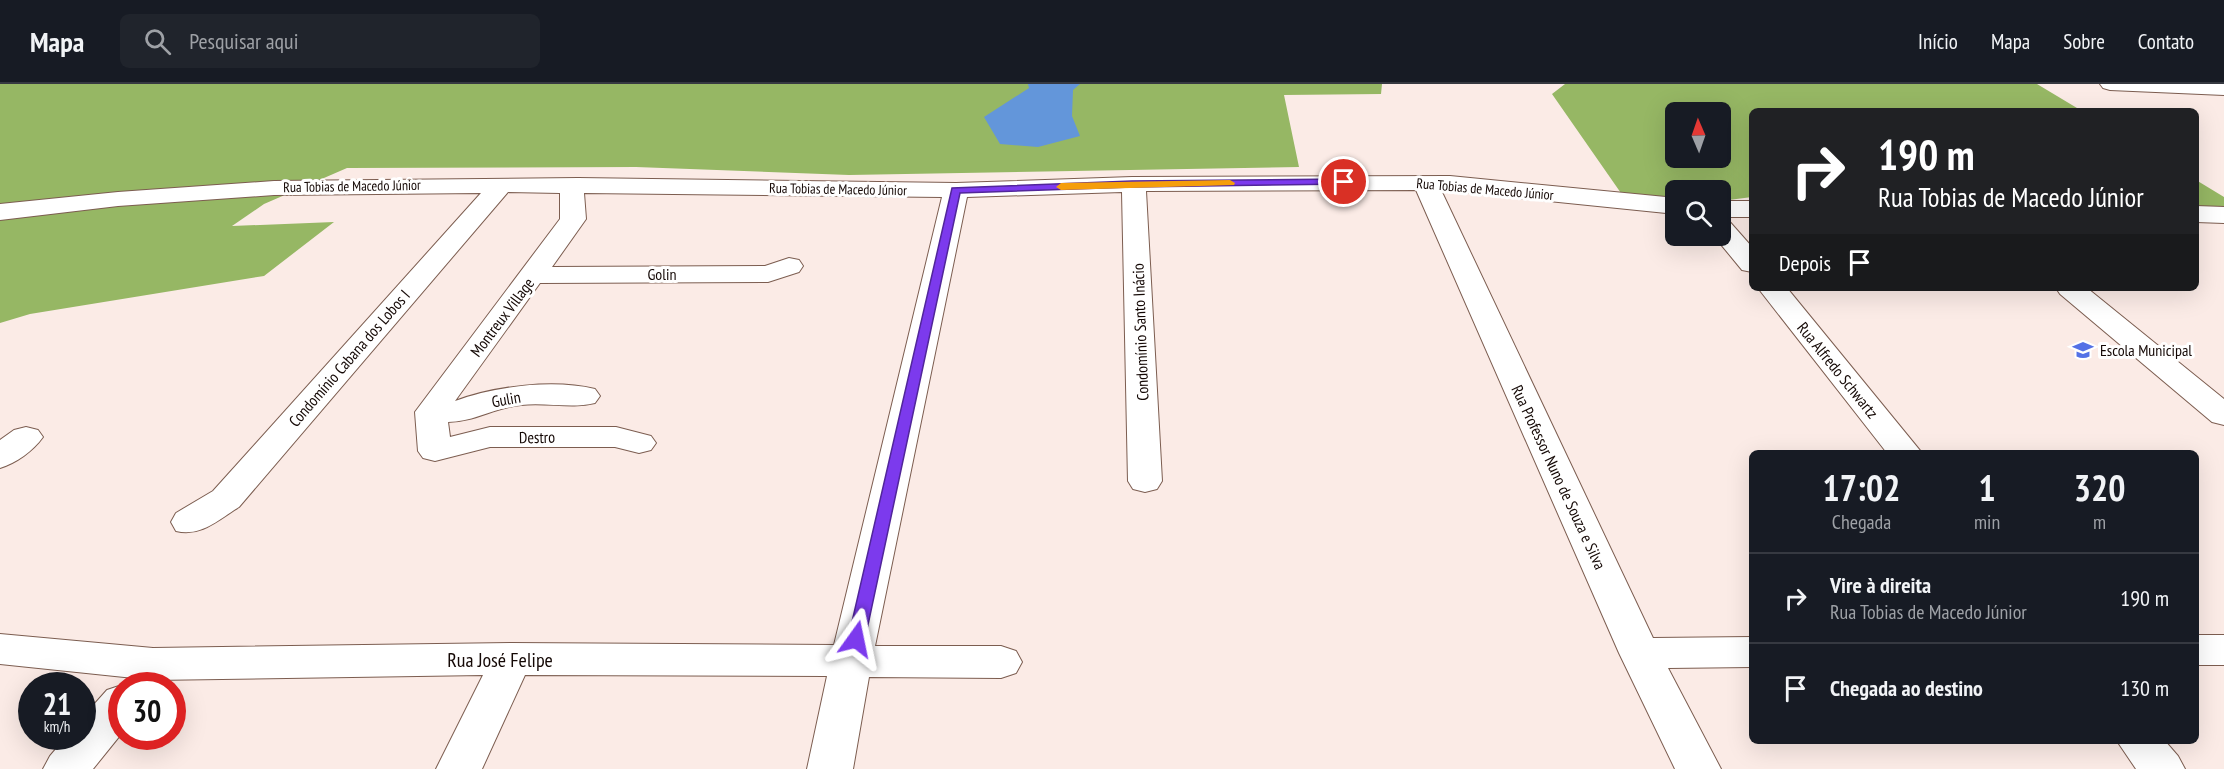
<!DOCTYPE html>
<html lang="pt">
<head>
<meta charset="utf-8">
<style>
	body { margin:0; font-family:"PT Sans Narrow",sans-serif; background:#20242c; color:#f1f3f6; height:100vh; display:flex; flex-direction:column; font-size:22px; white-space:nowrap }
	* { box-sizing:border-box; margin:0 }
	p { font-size:20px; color:#9ea1a6 }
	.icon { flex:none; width:33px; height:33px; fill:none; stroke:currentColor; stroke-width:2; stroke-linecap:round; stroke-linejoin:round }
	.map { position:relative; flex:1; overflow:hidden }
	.side { position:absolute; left:1749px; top:366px; width:450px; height:294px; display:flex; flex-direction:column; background:#171b24; border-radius:9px; box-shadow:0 6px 24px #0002 }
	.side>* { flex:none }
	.guide { position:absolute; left:1749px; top:24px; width:450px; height:183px; border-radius:9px; box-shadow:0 6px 24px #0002; background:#202124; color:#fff; overflow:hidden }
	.needle { width:39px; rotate:358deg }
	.controls { position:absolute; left:1665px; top:18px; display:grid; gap:12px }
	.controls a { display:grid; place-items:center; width:66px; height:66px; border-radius:9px; background:#171b24; box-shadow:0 6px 24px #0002; font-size:30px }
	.speed { position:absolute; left:18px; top:588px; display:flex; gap:12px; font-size:30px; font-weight:700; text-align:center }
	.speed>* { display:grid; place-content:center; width:78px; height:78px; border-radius:50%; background:#171b24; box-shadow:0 6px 24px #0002; line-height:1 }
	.speed small { font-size:15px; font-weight:400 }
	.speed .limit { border:9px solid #d22; background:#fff; color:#111 }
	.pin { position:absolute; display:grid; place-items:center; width:51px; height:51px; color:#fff; margin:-26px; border:3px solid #fff; border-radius:50%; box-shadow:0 2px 6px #0007 }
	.me { position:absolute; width:66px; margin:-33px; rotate:12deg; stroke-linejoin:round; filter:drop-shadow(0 0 4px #0008) }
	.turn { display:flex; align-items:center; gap:21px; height:126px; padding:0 30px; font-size:27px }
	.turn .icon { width:78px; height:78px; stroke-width:2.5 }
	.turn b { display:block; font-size:42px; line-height:51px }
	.then { display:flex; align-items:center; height:57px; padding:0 30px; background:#0003; gap:12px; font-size:22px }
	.eta { display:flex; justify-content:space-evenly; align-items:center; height:102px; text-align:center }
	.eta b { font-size:36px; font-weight:800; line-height:42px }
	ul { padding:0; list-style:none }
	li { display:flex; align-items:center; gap:18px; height:90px; padding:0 30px; border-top:2px solid #363941 }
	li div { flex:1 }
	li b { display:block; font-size:22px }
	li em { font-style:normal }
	header { display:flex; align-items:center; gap:36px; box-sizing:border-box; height:84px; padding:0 30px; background:#171b24; border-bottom:2px solid #363941 }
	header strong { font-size:28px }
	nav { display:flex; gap:33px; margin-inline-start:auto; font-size:21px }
	.search { width:420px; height:54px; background:#20242c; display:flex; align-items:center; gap:15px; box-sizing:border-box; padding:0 21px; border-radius:9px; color:#9ea1a6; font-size:22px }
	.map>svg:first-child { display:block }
	.forest { fill:#96b764; fill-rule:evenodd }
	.water { fill:#6396da }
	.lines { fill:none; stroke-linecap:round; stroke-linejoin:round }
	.minor-casing { stroke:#7c5d50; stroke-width:2 }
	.minor { fill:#fff; fill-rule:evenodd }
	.route { fill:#7c3aed; stroke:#51269a; stroke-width:1.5 }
	.slow { fill:#f59e0b }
	.labels { text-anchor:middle; stroke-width:6; stroke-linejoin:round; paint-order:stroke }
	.far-street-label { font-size:14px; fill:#140805; stroke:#fff }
	.street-label { font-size:16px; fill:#140805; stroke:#fff }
	.poi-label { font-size:16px; fill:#140805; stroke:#fff; text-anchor:start }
	.near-street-label { font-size:20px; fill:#140805; stroke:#fff }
</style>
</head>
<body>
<header>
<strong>Mapa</strong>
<div class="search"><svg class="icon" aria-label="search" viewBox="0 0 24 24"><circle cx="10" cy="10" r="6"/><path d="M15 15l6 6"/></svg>Pesquisar aqui</div>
<nav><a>Início</a><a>Mapa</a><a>Sobre</a><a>Contato</a></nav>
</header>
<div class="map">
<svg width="2224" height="685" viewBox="0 0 2224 685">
	<rect width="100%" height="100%" fill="#fbebe6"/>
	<path class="forest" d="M 0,0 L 1382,0 L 1381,10 L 1284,11 L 1299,83 L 849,91 L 636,83 L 347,84 L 264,120 L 232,142 L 334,138 L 264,192 L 30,230 L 0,239 Z
		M 1565,0 L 2037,0 L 2082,27 L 1752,27 L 1752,113 L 1721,117 L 1720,106 L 1676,106 L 1675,115 L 1623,112 L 1552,10 ZM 1676,28 L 1720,28 L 1720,74 L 1676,74 Z
		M 2196,96 L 2224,113 L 2224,124 L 2196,123 Z"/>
	<path class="water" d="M 1028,0 L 1080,0 L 1073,6 L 1072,32 L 1080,52 L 1038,63 L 1000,60 L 984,33 L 1029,4 Z"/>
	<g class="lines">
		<g class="minor-casing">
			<path id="minor" d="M 2100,0 L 2224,0 L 2224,11 L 2110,6 L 2103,4 Z
				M 1450,92 L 1676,114 L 1676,130 L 1441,106 L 1653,554 L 1752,553 L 1752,583 L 1668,584 L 1721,685 L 1675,685 L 1619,569 L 1416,106 L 1146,107 L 1162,397 L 1157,405 L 1145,408 L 1133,405 L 1128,397 L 1122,108 L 967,113 L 875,562 L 1001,562 L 1016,567 L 1022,578 L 1016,589 L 1001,594 L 869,593 L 853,685 L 807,685 L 827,592 L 525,591 L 482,685 L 436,685 L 483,591 L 153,596 L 0,580 L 0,550 L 153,564 L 512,559 L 834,561 L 942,113 L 584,109 L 586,135 L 552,183 L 765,182 L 789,174 L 799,176 L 803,182 L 799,188 L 768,198 L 540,199 L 455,317 C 495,302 554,295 595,305 L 600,312 L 595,319 C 571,325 546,318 521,321 C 496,323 473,338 448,338 L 450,353 L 490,343 L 616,343 L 651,352 L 656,359 L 651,366 L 639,369 L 615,363 L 490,363 L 435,377 L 423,374 L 418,367 L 415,328 L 560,135 L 560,109 L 508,108 L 239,423 C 218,436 201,453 176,447 L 171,438 L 176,429 L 213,407 L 481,109 L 274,111 L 118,122 L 0,136 L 0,120 L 118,108 L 274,97 L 578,94 L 956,99 L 1132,93 Z
				M 1720,117 L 1752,117 L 1752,133 L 1720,133 Z
				M 2196,122 L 2224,123 L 2224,139 L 2196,138 Z
				M 1720,134 L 1729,137 L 1752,163 L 1752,188 L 1742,186 L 1714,152 L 1720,152 Z
				M 1758,204 L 1787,204 L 1922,369 L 1887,369 Z
				M 2056,204 L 2087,204 L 2224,315 L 2224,341 L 2212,338 L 2060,210 Z
				M 26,343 L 38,346 L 43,353 C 33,367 16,379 0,384 L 0,356 L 14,346 Z
				M 2196,551 L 2224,551 L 2224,581 L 2196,581 Z
				M 122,601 L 122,649 L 93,685 L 43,685 L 50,672 L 67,652 L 82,652 L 82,634 L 107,606 Z
				M 2117,657 L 2165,657 L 2178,672 L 2185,685 L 2136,685 Z"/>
		</g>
		<use href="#minor" class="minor"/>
	</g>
	<path class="route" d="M 1344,95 L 1349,98 L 1347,100 L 1132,103 L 960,109 L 865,555 L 862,559 L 856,561 L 851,559 L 848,555 L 952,104 L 1132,97 Z"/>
	<path class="slow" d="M 1230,96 L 1235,99 L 1234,101 L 1061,106 L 1056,103 L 1061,99 Z"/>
	<defs>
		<g id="school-bare" transform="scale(1.62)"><path d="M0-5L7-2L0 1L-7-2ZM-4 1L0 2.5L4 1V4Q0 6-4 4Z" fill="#5471e6" stroke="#fff" stroke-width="2.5" paint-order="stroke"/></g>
	</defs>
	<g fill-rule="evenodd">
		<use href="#school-bare" x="2083" y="266"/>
	</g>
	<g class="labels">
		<g class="far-street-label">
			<text transform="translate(352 102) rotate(-1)" y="5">Rua Tobias de Macedo Júnior</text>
			<text transform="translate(838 105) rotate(1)" y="5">Rua Tobias de Macedo Júnior</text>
			<text transform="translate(1485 105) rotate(5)" y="5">Rua Tobias de Macedo Júnior</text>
		</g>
		<g class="street-label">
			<text x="662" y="196">Golin</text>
			<text transform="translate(502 233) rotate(-53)" y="6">Montreux Village</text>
			<text transform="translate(1140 248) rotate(-92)" y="6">Condomínio Santo Inácio</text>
			<text transform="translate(349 274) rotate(-49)" y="6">Condomínio Cabana dos Lobos I</text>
			<text transform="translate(1838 286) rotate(51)" y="6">Rua Alfredo Schwartz</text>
			<text transform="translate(506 315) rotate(-10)" y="6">Gulin</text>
			<text transform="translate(537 353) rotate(-1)" y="6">Destro</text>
			<text transform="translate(1559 393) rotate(65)" y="6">Rua Professor Nuno de Souza e Silva</text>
		</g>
		<g class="poi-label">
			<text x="2100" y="272">Escola Municipal</text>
		</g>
		<g class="near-street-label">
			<text x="500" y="583">Rua José Felipe</text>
		</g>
	</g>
</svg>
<div class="controls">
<a><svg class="needle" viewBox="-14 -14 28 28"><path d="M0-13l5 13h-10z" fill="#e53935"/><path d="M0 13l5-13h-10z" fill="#9ea1a6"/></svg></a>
<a><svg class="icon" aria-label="search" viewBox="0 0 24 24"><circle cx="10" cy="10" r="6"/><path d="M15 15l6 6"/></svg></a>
</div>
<div class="speed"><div>21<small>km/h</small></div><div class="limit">30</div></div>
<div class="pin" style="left:1344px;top:98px;background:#d93025"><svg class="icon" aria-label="arrive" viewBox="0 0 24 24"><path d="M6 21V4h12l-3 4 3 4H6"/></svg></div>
<svg class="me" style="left:856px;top:555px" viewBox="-20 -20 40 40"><path d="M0-17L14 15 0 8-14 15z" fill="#7c3aed" stroke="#fff" stroke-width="4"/></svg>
<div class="guide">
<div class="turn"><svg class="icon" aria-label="right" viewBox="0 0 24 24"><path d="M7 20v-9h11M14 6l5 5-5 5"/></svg><div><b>190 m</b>Rua Tobias de Macedo Júnior</div></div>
<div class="then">Depois<svg class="icon" aria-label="arrive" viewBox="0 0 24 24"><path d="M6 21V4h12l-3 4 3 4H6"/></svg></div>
</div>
<section class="side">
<div class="eta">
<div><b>17:02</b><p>Chegada</p></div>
<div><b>1</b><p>min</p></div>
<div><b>320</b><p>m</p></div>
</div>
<ul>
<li><svg class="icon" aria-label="right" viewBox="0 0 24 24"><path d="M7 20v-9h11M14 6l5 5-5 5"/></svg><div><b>Vire à direita</b><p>Rua Tobias de Macedo Júnior</p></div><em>190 m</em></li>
<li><svg class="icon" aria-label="arrive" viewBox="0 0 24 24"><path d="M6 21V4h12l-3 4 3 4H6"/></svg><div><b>Chegada ao destino</b></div><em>130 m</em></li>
</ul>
</section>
</div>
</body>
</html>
